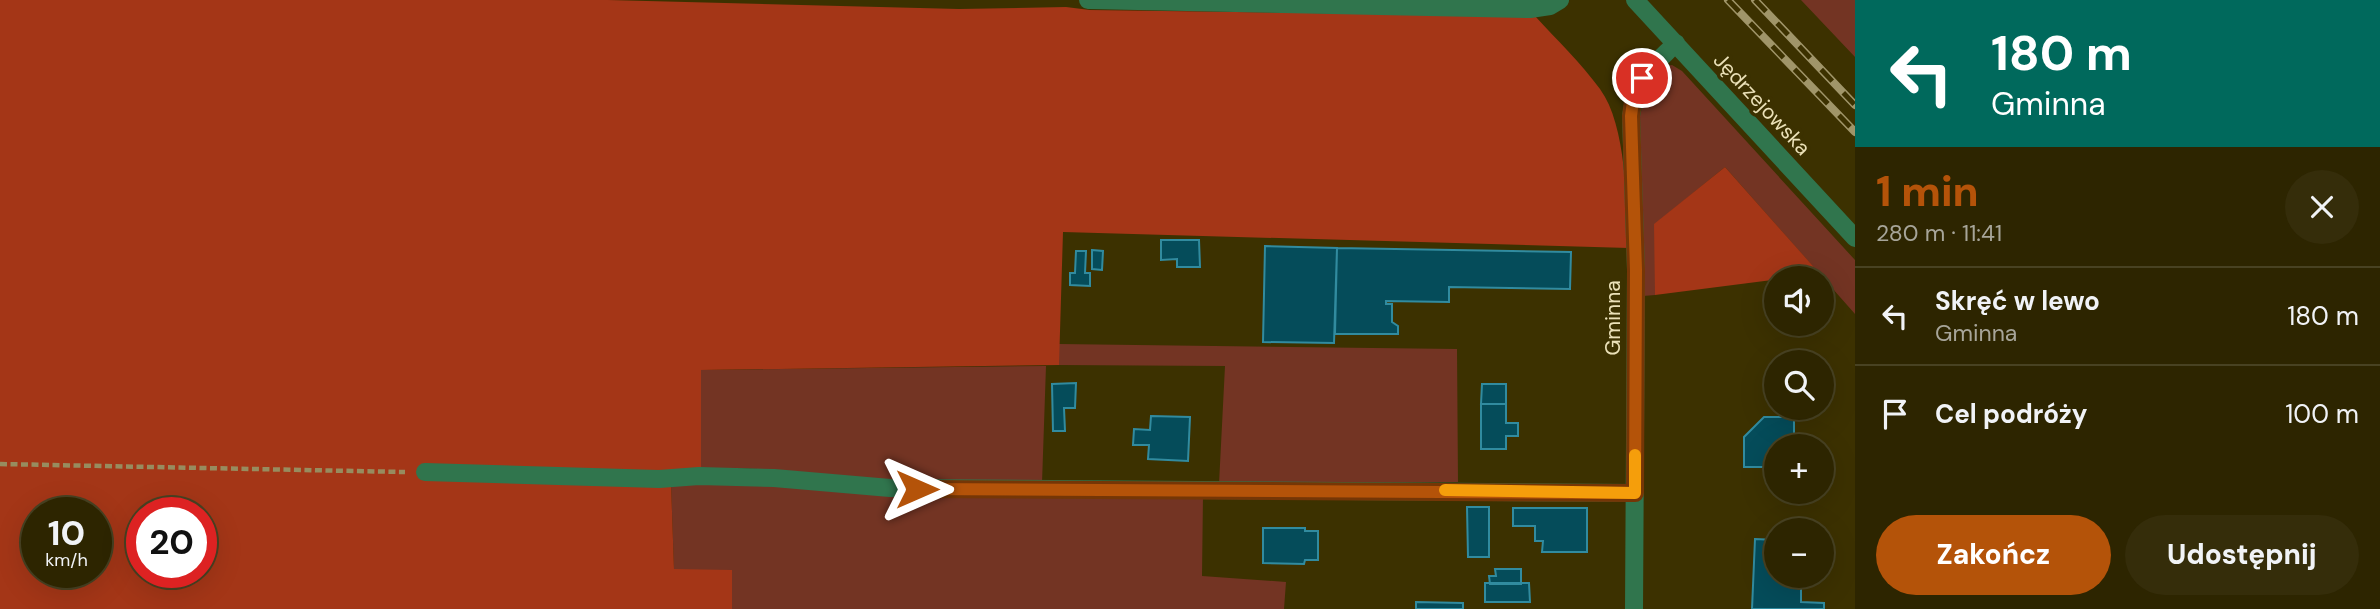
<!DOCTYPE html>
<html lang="pl">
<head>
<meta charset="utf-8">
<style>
	body { margin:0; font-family:"DM Sans",sans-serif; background:#352d0a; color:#f1f3f6; height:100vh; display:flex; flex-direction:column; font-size:26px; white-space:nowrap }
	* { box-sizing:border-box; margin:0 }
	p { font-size:23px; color:#a7a599 }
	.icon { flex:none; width:38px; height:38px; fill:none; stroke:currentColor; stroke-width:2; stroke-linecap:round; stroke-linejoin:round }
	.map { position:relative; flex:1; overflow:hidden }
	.panel { display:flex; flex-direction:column; background:#2d2500; width:525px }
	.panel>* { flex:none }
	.banner { background:#00695c; color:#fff; overflow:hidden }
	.controls { position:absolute; left:1764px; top:266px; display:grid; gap:14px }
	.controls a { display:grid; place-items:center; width:70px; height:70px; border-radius:50%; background:#2d2500; box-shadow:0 7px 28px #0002,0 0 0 2px #484222; font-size:35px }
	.speed { position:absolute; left:21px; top:497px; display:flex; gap:14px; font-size:35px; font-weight:700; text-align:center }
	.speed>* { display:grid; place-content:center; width:91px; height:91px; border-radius:50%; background:#2d2500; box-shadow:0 7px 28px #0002,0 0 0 2px #484222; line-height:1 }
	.speed small { font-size:18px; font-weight:400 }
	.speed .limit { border:10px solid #d22; background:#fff; color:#111 }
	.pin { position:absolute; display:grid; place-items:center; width:60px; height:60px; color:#fff; margin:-30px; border:4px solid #fff; border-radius:50%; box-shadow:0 2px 7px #0007 }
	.me { position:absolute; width:77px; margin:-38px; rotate:90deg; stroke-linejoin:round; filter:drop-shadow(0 0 5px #0008) }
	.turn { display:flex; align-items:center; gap:24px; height:147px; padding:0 21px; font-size:32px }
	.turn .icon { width:91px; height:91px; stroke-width:2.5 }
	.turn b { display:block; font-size:49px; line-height:60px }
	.round { display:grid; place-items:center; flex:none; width:74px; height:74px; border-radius:37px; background:#352d0a }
	.summary { display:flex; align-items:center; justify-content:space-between; height:119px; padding:0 21px }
	h1 { font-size:42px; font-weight:800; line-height:52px; color:#b45309 }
	.button { display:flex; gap:14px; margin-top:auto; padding:14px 21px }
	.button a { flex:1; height:80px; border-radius:42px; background:#b45309; color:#fff; font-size:28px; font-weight:800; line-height:80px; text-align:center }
	.button a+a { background:#352d0a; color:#f1f3f6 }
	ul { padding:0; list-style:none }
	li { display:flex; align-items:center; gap:21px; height:98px; padding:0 21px; border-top:2px solid #484222 }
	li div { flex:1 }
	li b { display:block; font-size:26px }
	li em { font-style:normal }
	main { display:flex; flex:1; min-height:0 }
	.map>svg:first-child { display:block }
	.green { fill:#733423 }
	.forest { fill:#a43617; fill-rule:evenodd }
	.building { fill:#054c5a; stroke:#318b9f; stroke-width:2 }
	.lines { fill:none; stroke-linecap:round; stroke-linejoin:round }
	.path { stroke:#978c5f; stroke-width:4.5; stroke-dasharray:7 3.5; stroke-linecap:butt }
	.minor { stroke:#30754d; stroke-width:18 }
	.rail-casing { stroke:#a09569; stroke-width:8 }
	.rail { stroke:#3c3100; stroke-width:5; stroke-dasharray:16; stroke-linecap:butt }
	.route-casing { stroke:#753606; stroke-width:18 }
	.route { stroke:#b45309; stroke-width:12 }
	.slow { stroke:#f59e0b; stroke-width:12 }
	.labels { text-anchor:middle; stroke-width:7; stroke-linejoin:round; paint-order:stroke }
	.street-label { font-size:21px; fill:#ebe1b8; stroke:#3c3100 }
</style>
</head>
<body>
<main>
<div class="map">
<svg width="1855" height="609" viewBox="0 0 1855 609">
	<rect width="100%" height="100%" fill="#3c3100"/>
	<path class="green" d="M 1801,0 L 1855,0 L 1855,57 Z
		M 1672,65 L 1682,71 L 1855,260 L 1855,314 L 1725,167 L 1655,224 L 1655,295 L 1643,296 L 1640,116 L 1647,85 L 1665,66 Z
		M 1059,344 L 1457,349 L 1458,482 L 1219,484 L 1225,366 L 1059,365 Z
		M 1046,366 L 1042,483 C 993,483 942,486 893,482 C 829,476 765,465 701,469 L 700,370 Z
		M 671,483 L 1203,495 L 1202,576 L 1286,582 L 1284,609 L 732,609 L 732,570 L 674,570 Z"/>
	<path class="forest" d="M 0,0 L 608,0 L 959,9 L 1066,7 L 1090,10 L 1535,16 C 1557,40 1581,63 1600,89 C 1627,126 1626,203 1629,248 L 1063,232 L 1059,365 L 701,370 L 701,469 L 671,483 L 674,569 L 732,570 L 732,609 L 0,609 ZM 37,513 L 96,513 L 96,572 L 37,572 ZM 142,513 L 201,513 L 201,572 L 142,572 Z
		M 1725,167 L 1820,274 L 1655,295 L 1654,224 Z"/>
	<path class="building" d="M 1161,240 L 1199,240 L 1200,267 L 1177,267 L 1177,259 L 1161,260 Z
		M 1265,246 L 1337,248 L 1334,343 L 1263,342 Z
		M 1337,248 L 1571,252 L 1570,289 L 1449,287 L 1449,302 L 1386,301 L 1386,304 L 1392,304 L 1392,322 L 1398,326 L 1398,334 L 1335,334 Z
		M 1092,250 L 1103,251 L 1102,270 L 1092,269 Z
		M 1076,251 L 1086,251 L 1085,273 L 1090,273 L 1090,286 L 1070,285 L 1070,273 L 1075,273 Z
		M 1076,383 L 1075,408 L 1064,408 L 1065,431 L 1053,431 L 1052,384 Z
		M 1482,384 L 1506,384 L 1506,404 L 1481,404 Z
		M 1481,404 L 1506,404 L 1506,423 L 1518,423 L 1518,436 L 1506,436 L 1506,449 L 1481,449 Z
		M 1151,416 L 1190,417 L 1188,461 L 1148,459 L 1149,445 L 1133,445 L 1134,429 L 1150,430 Z
		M 1764,417 L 1794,417 L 1794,444 L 1798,446 L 1776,446 L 1776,467 L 1744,467 L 1744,437 Z
		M 1467,507 L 1489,507 L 1489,557 L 1468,557 Z
		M 1513,508 L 1587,508 L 1587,552 L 1542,552 L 1543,541 L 1535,541 L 1535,526 L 1513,526 Z
		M 1263,528 L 1305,528 L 1305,531 L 1318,531 L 1318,560 L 1305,560 L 1304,564 L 1263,563 Z
		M 1755,539 L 1776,540 L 1776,576 L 1801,576 L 1801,602 L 1824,603 L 1824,609 L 1752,609 Z
		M 1495,569 L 1521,569 L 1521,584 L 1490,584 L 1489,576 L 1496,576 Z
		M 1485,583 L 1529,583 L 1530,602 L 1485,602 Z
		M 1416,602 L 1463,603 L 1463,609 L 1416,609 Z"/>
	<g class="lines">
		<path class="path" d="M 0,464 L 405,472"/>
		<path class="minor" d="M 1088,0 L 1530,9 L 1550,6 L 1560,0
			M 1635,0 L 1855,238
			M 425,472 L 659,479 L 699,476 L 774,478 L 890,488 L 1635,493
			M 1634,609 L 1636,270 L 1631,116 C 1637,77 1649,70 1676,43"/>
		<g class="rail-casing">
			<path id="rail" d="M 1728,0 L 1855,132
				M 1755,0 L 1855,105"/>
		</g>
		<use href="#rail" class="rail"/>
	</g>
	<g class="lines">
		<g class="route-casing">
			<path id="route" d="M 917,489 L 1635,493 L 1636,270 L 1631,116 L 1634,94 L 1642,78"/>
		</g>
		<use href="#route" class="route"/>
		<path class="slow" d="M 1445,490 L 1635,493 L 1635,455"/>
	</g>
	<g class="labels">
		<g class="street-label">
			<text transform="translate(1762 104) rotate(47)" y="7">Jędrzejowska</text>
			<text transform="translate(1613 318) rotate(-90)" y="7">Gminna</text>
		</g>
	</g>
</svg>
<div class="controls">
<a><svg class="icon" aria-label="sound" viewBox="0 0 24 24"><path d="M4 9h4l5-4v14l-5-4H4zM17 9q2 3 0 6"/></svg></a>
<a><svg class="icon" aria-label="search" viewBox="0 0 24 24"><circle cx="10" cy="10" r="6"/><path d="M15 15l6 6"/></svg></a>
<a>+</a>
<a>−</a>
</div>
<div class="speed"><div>10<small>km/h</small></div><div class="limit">20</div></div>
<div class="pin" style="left:1642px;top:78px;background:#d93025"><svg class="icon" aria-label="arrive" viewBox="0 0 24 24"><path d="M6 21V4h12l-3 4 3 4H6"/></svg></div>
<svg class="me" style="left:917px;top:489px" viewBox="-20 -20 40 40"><path d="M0-17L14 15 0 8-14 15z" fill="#b45309" stroke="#fff" stroke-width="4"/></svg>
</div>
<section class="panel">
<div class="banner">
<div class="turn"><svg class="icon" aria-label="left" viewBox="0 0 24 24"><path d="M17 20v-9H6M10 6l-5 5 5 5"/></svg><div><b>180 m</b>Gminna</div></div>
</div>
<div class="summary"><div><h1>1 min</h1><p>280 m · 11:41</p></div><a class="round"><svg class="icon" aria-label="close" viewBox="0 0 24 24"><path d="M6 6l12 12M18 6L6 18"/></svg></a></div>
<ul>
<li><svg class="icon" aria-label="left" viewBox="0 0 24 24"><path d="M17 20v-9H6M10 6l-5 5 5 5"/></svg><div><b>Skręć w lewo</b><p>Gminna</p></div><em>180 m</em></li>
<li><svg class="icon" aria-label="arrive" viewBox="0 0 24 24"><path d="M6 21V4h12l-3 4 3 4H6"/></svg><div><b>Cel podróży</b></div><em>100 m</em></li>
</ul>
<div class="button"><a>Zakończ</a><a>Udostępnij</a></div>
</section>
</main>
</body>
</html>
